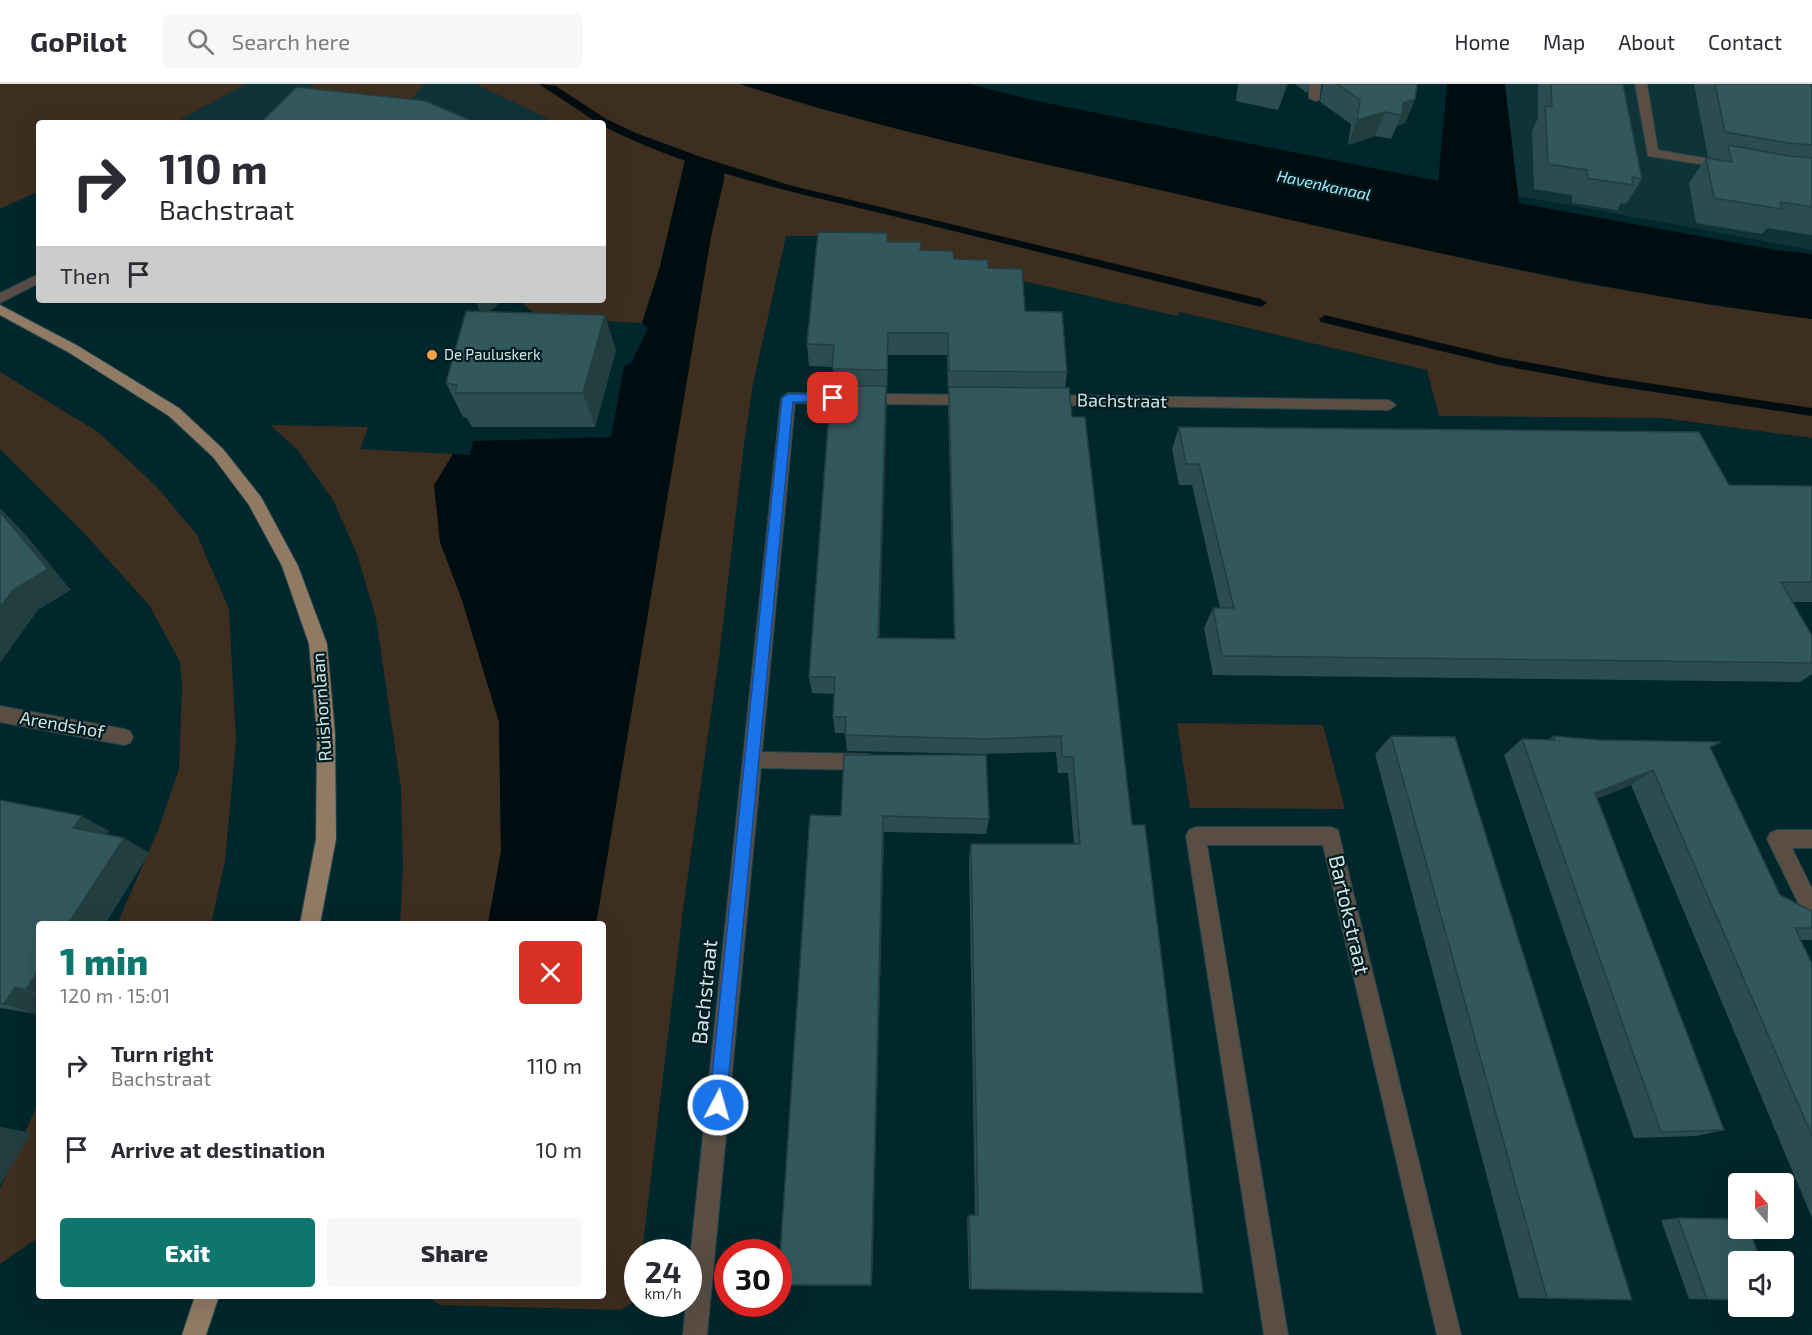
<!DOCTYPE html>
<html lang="en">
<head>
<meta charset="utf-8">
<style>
	body { margin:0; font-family:"Exo 2",sans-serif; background:#f7f7f7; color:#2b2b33; height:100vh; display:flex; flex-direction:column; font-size:22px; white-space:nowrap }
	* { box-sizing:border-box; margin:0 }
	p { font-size:20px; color:#7c7c81 }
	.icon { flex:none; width:33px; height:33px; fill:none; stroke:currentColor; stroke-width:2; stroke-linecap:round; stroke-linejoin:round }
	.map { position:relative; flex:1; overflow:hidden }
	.side { position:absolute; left:36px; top:837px; width:570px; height:378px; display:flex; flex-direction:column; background:#fff; border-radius:6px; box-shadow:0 6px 24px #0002 }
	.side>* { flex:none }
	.banner { position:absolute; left:36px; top:36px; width:570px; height:183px; border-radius:6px; box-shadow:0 6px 24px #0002; background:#fff; color:#2b2b33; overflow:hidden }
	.needle { width:39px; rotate:340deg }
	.controls { position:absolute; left:1728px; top:1089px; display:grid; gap:12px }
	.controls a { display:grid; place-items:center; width:66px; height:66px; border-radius:6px; background:#fff; box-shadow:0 6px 24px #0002; font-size:30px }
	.speed { position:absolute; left:624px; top:1155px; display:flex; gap:12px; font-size:30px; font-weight:700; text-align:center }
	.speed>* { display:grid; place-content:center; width:78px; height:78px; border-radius:50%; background:#fff; box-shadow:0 6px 24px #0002; line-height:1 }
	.speed small { font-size:15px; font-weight:400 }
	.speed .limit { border:9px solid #d22; background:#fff; color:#111 }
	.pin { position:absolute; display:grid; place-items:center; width:51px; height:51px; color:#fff; margin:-26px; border-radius:12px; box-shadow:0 3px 9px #0006 }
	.me { position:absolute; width:66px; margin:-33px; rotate:6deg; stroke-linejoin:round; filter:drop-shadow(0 0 4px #0008) }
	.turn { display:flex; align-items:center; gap:21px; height:126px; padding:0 24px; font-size:27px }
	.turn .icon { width:78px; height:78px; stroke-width:2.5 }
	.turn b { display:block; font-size:42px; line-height:51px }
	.then { display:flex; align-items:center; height:57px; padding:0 24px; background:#0003; gap:12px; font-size:22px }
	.round { display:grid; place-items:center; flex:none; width:63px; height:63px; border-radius:6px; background:#f7f7f7 }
	.summary { display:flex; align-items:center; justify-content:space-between; height:102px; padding:0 24px }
	h1 { font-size:36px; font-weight:800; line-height:45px; color:#0f766e }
	.action { display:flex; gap:12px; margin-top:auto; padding:12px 24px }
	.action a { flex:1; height:69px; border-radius:6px; background:#0f766e; color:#fff; font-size:24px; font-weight:800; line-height:69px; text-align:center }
	.action a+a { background:#f7f7f7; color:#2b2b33 }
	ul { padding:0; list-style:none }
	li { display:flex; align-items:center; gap:18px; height:84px; padding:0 24px }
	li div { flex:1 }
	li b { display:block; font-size:22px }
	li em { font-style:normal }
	header { display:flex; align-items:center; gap:36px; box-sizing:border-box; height:84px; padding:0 30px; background:#fff; border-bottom:2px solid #e1e1e2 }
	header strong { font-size:28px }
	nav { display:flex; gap:33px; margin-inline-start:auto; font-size:21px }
	.search { width:420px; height:54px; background:#f7f7f7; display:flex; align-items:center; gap:15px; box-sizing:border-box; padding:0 21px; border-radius:6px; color:#7c7c81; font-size:22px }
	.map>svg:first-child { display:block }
	.built { fill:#0e343a }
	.green { fill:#3e2e1f }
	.water { fill:#000d10 }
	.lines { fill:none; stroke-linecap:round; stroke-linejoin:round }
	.stream { fill:#000d10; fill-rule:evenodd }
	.minor-casing { stroke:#21454a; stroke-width:2 }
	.major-casing { stroke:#21454a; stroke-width:2 }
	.minor { fill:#5a4e44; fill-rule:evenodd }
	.major { fill:#917a64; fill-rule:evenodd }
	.wall { fill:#2b4c50; fill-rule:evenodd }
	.shaded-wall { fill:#233e41 }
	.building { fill:#32585d; stroke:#233e41; stroke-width:1.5 }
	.route { fill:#1a73e8; stroke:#114b97; stroke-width:1.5 }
	.poi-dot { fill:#f6a247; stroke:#011c20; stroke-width:2 }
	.labels { text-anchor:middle; stroke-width:4.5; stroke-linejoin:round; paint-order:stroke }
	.far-poi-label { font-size:15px; fill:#d0e4e7; stroke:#011c20; text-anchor:start }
	.far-water-label { font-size:16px; font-style:italic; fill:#9eeffb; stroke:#011c20 }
	.street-label { font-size:18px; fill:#d0e4e7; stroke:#011c20 }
	.near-street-label { font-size:21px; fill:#d0e4e7; stroke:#011c20 }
</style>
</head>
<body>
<header>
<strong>GoPilot</strong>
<div class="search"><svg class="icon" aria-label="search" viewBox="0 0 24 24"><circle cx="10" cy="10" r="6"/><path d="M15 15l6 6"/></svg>Search here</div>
<nav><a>Home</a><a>Map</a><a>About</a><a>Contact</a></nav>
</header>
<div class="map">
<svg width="1812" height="1251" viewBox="0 0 1812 1251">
	<rect width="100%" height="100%" fill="#00272c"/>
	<path class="built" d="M 246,0 L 475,0 L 557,39 L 174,39 Z
		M 1447,0 L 1812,0 L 1812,166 L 1438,97 Z"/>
	<path class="green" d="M 0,0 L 246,0 L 174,39 L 39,39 L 39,107 L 0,125 Z
		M 314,0 L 424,0 L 405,23 L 303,12 Z
		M 475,0 L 740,0 L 818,24 L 1095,91 L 1471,176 L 1576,198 L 1717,222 L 1812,235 L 1812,354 L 1663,334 L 1439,332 L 1427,286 L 1180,228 L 1177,232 L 823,152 L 786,152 L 753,300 L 744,360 L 719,574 L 683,826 L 642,1168 L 638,1168 L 636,1216 L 621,1226 L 439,1221 L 428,1212 L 603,1212 L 603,840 L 596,840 L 711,152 L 724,95 L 723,84 L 686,72 L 660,183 L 642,239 L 539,233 L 518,216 L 603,216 L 603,39 L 557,39 Z
		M 0,288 L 98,348 L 157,403 L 197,451 L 229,525 L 236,657 L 225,777 L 211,840 L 117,840 L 159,744 L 179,685 L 182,603 L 180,578 L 149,521 L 85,450 L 0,365 Z
		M 270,341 L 368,343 L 360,365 L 453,370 L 435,401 L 440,458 L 462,516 L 499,638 L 501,767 L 488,840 L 400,840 L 403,785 L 401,704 L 376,534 L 357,470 L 333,416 L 297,365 Z
		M 1177,639 L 1323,641 L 1345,725 L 1190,724 Z
		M 39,1017 L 39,1153 L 0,1180 L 0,1104 Z"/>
	<path class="water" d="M 740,0 L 969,0 L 1037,17 L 1438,97 L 1447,0 L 1505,0 L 1519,119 L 1775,166 L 1812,170 L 1812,235 C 1596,207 1385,158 1173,109 C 1029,76 882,46 740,0 Z
		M 686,72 L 724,84 L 724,95 L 711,152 L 596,840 L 488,840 L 501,767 L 499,638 L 462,516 L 440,458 L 434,401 L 453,370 L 470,371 L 473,357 L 611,353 L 624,283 L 631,279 L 648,244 L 642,239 L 660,183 Z"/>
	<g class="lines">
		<path class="stream" d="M 539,0 L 556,2 L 606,35 L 636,49 L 701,73 L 789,101 L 1261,215 L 1267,219 L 1261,223 C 1137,192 1013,162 889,131 C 797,109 687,86 603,42 L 603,39 L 598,39 Z
			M 1325,231 L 1499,273 L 1608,293 L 1812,324 L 1812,332 L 1608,301 L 1499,281 L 1321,238 L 1319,235 Z"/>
		<g class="minor-casing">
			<path id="minor" d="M 1309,0 L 1321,0 L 1319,16 L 1315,17 L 1309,14 Z
				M 1635,0 L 1647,0 L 1658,66 L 1727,78 L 1731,79 L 1731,85 L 1648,72 Z
				M 39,190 L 39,199 L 0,219 L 0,209 Z
				M 788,309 L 974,311 L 981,316 L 974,321 L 795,319 L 762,668 L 867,670 L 874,672 L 876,678 L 874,684 L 867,686 L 761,684 L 707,1251 L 683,1251 L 686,1220 L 688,1220 L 688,1194 L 781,314 Z
				M 1046,311 L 1389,316 L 1396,321 L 1389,326 L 1046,321 L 1039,316 Z
				M 0,622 L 124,645 L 130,647 L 133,653 L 130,659 L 124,661 L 0,638 Z
				M 1196,743 L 1331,743 L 1338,746 L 1461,1251 L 1437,1251 L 1323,761 L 1207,761 L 1288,1251 L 1264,1251 L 1186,752 L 1189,746 Z
				M 1777,746 L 1812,746 L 1812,764 L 1792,764 L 1812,805 L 1812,836 L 1805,833 L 1767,755 L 1770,749 Z"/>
		</g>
		<g class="major-casing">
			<path id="major" d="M 0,221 L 78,262 L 179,324 L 223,365 L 261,413 L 298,482 L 327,560 L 335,650 L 336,755 L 320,840 L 300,840 L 316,755 L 317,650 L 309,560 L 282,482 L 249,421 L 213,373 L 169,332 L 68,268 L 0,231 Z
				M 195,1212 L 219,1212 L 206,1251 L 182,1251 Z"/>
		</g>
		<use href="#minor" class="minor"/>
		<use href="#major" class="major"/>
	</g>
	<path class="wall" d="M 1238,0 L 1288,0 L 1278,26 L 1236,17 Z
		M 1295,0 L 1310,0 L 1307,9 Z
		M 1323,0 L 1417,0 L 1415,15 L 1405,39 L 1397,42 L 1391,55 L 1375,52 L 1348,61 L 1351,40 L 1320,18 Z
		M 1538,0 L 1623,0 L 1642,95 L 1626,120 L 1621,119 L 1617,126 L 1572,119 L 1572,111 L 1534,105 L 1532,47 L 1538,34 Z
		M 1694,0 L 1812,0 L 1812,151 L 1767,144 L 1762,150 L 1696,139 L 1689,99 L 1706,74 L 1717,76 L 1719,75 L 1708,73 Z
		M 887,158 L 988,184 L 1025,227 L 1067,288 L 1065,304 L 1072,333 L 1132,741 L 1192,1209 L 969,1205 L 967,1134 L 969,1131 L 975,1131 L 969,773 L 971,760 L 1074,760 L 1068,689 L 1058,689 L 1056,668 L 983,670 L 847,667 L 845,649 L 835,649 L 833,633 L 834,610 L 812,609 L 809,593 L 834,302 L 833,283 L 809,282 L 807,260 ZM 888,271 L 947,271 L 948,309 L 949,309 L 948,323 L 954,555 L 879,554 L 886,308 L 887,308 Z
		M 504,216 L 489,227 L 616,266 L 595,343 L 472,343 L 467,334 L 463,333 L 446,299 L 480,227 Z
		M 1179,343 L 1729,401 L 1812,402 L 1812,518 L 1793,518 L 1812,552 L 1812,590 L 1800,598 L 1213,591 L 1204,544 L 1213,524 L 1220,524 L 1192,401 L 1179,401 L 1172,365 Z
		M 1391,652 L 1601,1216 L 1519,1214 L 1375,670 Z
		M 1553,652 L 1711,665 L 1780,811 L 1812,827 L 1812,856 L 1801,856 L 1812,880 L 1812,1134 L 1631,701 L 1597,715 L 1724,1046 L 1696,1052 L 1634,1054 L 1504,671 L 1522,655 L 1549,656 Z
		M 844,671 L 989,735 L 986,750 L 884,748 L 872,1202 L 778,1201 L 841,732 Z
		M 0,716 L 109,747 L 106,750 L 124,754 L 149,769 L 105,840 L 39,840 L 39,925 L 36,930 L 0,924 Z
		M 0,1043 L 31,1049 L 0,1100 Z
		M 1678,1134 L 1738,1216 L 1689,1215 L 1661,1136 Z"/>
	<path class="shaded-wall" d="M 1286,0 L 1288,0 L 1278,26 Z
		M 1415,15 L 1405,39 L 1397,42 L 1402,31 L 1403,19 Z
		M 1385,28 L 1375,52 L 1348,61 L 1357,36 Z
		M 475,216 L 504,216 L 482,233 Z
		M 605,231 L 616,266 L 595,343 L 583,309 Z
		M 888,249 L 888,271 L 887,308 L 887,286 Z
		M 886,302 L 887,322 L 879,571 L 878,554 Z
		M 0,424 L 25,450 L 71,506 L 38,526 L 0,579 Z
		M 1653,686 L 1631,701 L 1574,724 L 1595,709 Z
		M 82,732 L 109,747 L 100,759 L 73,744 Z
		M 883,732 L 884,748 L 872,1202 L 871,1201 Z
		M 124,754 L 149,769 L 105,840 L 68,840 Z
		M 39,885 L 39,910 L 26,906 Z
		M 15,903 L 39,912 L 39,925 L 36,930 L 4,920 Z
		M 0,1043 L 31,1049 L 0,1100 Z"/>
	<path class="building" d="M 1337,0 L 1417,0 L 1415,15 L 1403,19 L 1402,31 L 1385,28 L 1357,36 L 1360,16 Z
		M 1551,0 L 1623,0 L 1642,95 L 1632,93 L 1633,101 L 1587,94 L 1587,86 L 1548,80 L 1545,22 L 1552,23 Z
		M 1715,0 L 1812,0 L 1812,61 L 1789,59 L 1725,48 Z
		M 297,3 L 426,17 L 477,39 L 260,39 Z
		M 1728,61 L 1789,72 L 1812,74 L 1812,123 L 1780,118 L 1782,125 L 1714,114 L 1706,74 L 1732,78 Z
		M 818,148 L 887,149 L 887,158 L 921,158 L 920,166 L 953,167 L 954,175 L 988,176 L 988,184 L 1022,185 L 1025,227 L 1062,228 L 1067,288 L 949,287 L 948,249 L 888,249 L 887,286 L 832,285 L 834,261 L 807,260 Z
		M 466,227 L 605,231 L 583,309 L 455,309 L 457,301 L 446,299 Z
		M 831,302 L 886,302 L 878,554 L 955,555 L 949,303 L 1069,304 L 1072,333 L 1085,333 L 1132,741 L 1145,741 L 1203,1209 L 971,1205 L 969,1131 L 978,1131 L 971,760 L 1080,760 L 1073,673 L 1062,673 L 1061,652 L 986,655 L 845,651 L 846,633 L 833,633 L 835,593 L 809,593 Z
		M 1179,343 L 1699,348 L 1729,401 L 1812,402 L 1812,498 L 1781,498 L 1812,552 L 1812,579 L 1222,572 L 1213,524 L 1234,524 L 1199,380 L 1186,380 Z
		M 0,428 L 48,485 L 13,506 L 0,523 Z
		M 1391,652 L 1455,653 L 1632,1216 L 1547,1214 Z
		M 1553,652 L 1598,656 L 1721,658 L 1710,663 L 1780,811 L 1812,827 L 1812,844 L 1795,844 L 1812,880 L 1812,1052 L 1653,686 L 1595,709 L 1724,1046 L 1661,1048 L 1522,655 L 1555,656 Z
		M 844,671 L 986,671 L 989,735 L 883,732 L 871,1201 L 778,1201 L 810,731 L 841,732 Z
		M 0,716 L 82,732 L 73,744 L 124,754 L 68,840 L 39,840 L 39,885 L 26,906 L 15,903 L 4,920 L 0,919 Z
		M 1678,1134 L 1738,1135 L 1738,1144 L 1749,1144 L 1761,1178 L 1738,1178 L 1738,1216 L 1707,1215 Z"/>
	<path class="route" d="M 788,310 L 833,310 L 839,314 L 833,318 L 793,318 L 726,1021 L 724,1027 L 718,1029 L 712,1027 L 709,1021 L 782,314 Z"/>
	<circle class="poi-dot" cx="432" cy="271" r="6"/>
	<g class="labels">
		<g class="far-poi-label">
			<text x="444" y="276">De Pauluskerk</text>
		</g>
		<g class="far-water-label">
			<text transform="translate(1324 101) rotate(12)" y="6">Havenkanaal</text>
		</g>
		<g class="street-label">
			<text transform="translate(1122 317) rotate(1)" y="6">Bachstraat</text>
			<text transform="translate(322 623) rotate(-94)" y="6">Ruishornlaan</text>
			<text transform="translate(62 641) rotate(10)" y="6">Arendshof</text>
		</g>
		<g class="near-street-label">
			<text transform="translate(1349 831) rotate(77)" y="7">Bartokstraat</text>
			<text transform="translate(705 908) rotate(-84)" y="7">Bachstraat</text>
		</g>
	</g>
</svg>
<div class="controls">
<a><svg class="needle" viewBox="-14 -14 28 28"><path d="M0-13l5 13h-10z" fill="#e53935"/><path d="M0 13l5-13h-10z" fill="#7c7c81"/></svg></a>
<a><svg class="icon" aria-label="sound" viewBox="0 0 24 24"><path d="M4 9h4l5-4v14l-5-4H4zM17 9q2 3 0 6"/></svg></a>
</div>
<div class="speed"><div>24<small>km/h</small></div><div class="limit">30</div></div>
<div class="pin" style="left:833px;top:314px;background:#d93025"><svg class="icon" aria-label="arrive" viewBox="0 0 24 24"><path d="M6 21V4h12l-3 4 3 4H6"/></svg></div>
<svg class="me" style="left:718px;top:1021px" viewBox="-20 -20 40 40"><circle r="17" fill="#1a73e8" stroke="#fff" stroke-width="3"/><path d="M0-11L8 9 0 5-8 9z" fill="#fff"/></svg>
<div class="banner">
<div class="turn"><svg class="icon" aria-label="right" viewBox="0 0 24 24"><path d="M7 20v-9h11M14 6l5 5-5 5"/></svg><div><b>110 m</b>Bachstraat</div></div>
<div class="then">Then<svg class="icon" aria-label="arrive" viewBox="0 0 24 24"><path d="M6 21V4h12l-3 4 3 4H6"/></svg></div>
</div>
<section class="side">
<div class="summary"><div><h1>1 min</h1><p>120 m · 15:01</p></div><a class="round" style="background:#d93025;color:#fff"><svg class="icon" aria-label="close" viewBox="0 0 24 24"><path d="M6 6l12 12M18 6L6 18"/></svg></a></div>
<ul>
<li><svg class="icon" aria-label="right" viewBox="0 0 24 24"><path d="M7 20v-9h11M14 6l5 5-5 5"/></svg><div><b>Turn right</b><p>Bachstraat</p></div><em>110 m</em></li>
<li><svg class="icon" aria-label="arrive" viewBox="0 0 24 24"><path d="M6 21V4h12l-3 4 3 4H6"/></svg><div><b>Arrive at destination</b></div><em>10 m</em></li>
</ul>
<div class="action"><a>Exit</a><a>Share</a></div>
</section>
</div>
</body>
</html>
